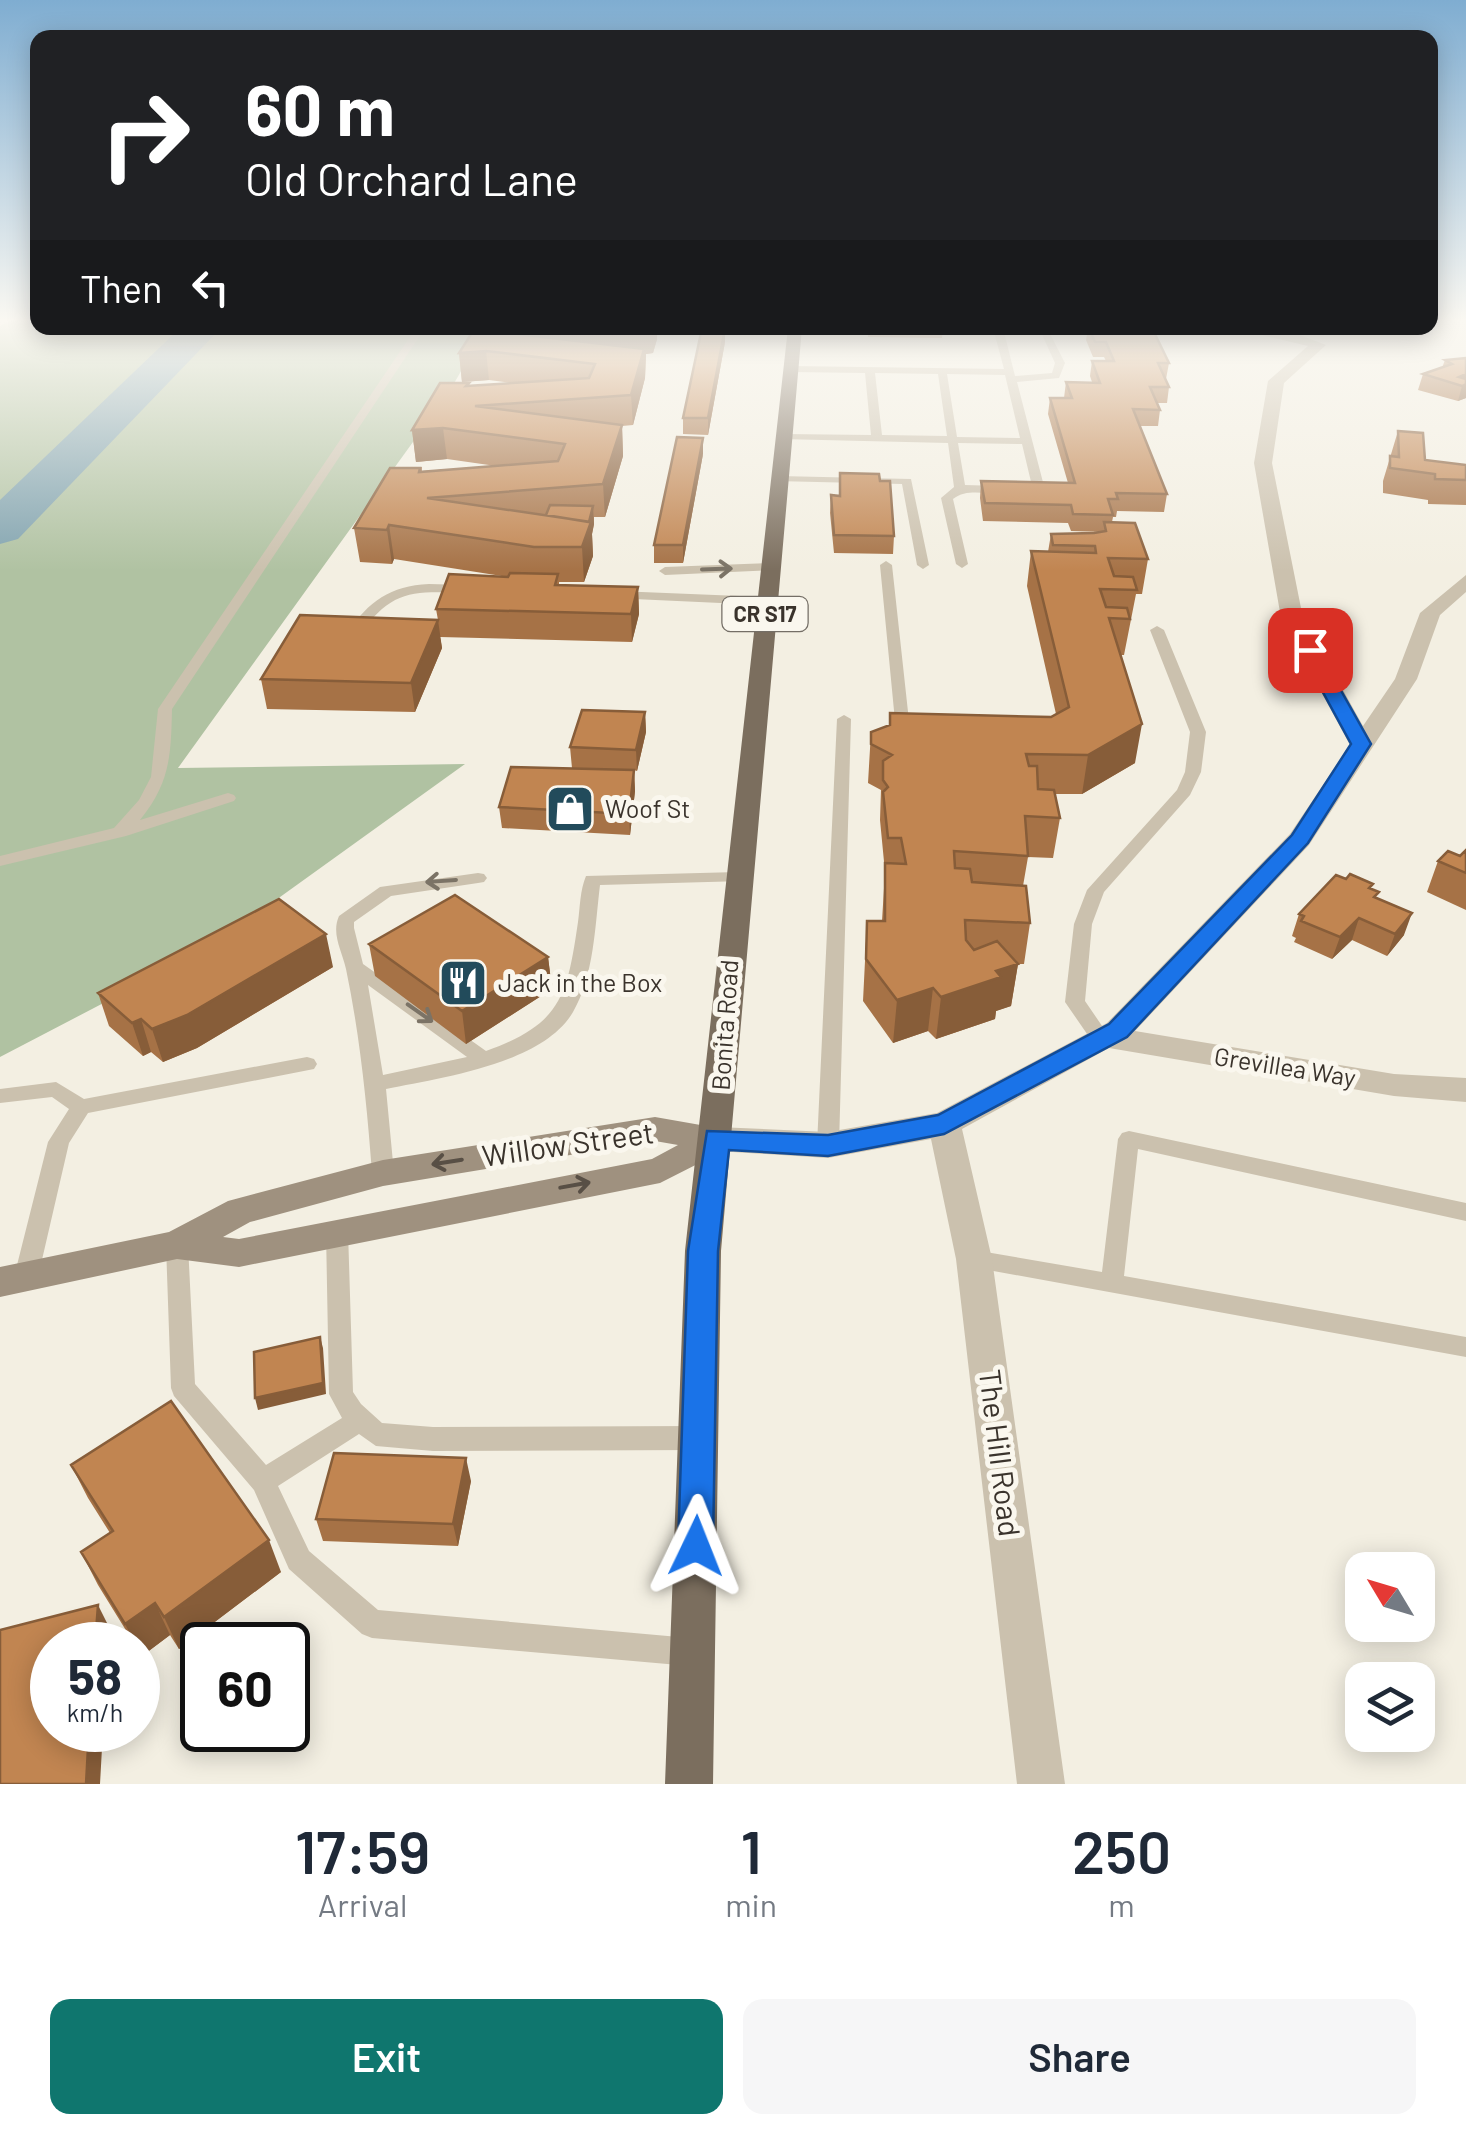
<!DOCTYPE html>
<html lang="en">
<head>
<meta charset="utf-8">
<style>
	body { margin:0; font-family:Barlow,sans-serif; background:#f6f6f7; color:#1f2937; height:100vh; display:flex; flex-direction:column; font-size:38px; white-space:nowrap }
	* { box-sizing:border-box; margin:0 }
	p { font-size:32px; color:#747a83 }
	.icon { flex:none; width:55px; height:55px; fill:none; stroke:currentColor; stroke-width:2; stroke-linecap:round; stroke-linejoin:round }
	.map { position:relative; height:1784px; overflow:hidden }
	.side { display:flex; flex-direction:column; background:#fff; flex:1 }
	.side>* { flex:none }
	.top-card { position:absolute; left:30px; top:30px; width:1408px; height:305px; border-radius:20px; box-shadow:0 5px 25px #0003; background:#202124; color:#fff; overflow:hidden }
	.needle { width:65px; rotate:308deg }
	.controls { position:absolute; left:1345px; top:1552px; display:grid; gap:20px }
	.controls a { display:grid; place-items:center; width:90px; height:90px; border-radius:20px; background:#fff; box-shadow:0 5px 25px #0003; font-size:50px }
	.speed { position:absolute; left:30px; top:1622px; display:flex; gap:20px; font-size:50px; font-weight:700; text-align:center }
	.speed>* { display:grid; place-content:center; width:130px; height:130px; border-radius:50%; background:#fff; box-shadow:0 5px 25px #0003; line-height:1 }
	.speed small { font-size:25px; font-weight:400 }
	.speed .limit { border:5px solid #111; border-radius:15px; background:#fff; color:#111 }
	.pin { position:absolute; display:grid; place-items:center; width:85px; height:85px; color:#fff; margin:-42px; border-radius:20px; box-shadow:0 5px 15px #0006 }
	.me { position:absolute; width:110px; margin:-55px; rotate:2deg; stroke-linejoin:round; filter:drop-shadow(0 0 8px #0008) }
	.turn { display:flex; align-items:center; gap:35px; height:210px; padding:0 50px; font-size:45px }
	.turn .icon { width:130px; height:130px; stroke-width:2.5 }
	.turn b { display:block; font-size:70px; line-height:85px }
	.then { display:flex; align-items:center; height:95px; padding:0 50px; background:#0003; gap:20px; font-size:38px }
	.eta { display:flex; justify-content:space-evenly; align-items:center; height:170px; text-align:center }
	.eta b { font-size:60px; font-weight:600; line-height:70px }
	.primary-button { display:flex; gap:20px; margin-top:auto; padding:20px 50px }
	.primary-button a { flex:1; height:115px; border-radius:20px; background:#0f766e; color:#fff; font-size:40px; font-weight:600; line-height:115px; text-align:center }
	.primary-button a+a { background:#f6f6f7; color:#1f2937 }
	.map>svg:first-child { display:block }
	.green { fill:#b0c2a2 }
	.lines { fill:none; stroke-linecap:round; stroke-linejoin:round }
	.river { fill:#81a3af; fill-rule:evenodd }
	.service { fill:#cbc1ae; fill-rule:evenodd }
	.minor { fill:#cbc1ae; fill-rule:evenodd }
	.secondary { fill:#9f917f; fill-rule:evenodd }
	.primary { fill:#7b6e5e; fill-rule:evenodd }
	.wall { fill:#a67246 }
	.shaded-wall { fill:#875d39 }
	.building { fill:#c18551; stroke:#875d39; stroke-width:2.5 }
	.oneway { stroke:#7b7366 }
	.oneway2 { stroke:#584f45 }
	.route { fill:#1a73e8; stroke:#114b97; stroke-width:2.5 }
	.labels { text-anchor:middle; stroke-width:10; stroke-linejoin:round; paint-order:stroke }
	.shield { fill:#faf7ee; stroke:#746e66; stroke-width:2.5 }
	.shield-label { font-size:22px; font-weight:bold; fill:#3a332c }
	.poi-label { font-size:25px; fill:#3a332c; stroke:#faf7ee; text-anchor:start }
	.street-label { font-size:25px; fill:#3a332c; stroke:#faf7ee }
	.near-street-label { font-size:30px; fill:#3a332c; stroke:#faf7ee }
</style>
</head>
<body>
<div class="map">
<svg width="1466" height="1784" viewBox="0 0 1466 1784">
	<rect width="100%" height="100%" fill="#f3efe2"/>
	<path class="green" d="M 9,321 L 37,321 L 38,328 L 486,328 L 449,392 L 178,768 L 465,764 L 209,948 L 0,1057 L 0,326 Z"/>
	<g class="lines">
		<path class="river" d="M 180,328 L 221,328 L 18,539 L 0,544 L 0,500 Z"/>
		<path class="service" d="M 416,328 L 425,328 L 172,709 C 171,756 170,783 140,820 L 228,793 L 234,795 L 236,798 L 234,801 L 126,836 L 0,866 L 0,856 L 114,828 L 139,800 L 151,777 L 158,709 Z
			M 787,328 L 800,328 L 795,331 Z
			M 993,328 L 1003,328 L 1015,376 L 1052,373 L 1055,363 L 1039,328 L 1047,328 L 1065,363 L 1059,378 L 1017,382 L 1045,490 L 1043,492 L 1026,492 L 1020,489 L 1032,486 L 1022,444 L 958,443 L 965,485 L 1000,486 L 1006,489 C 989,498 969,486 953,499 L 968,564 L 962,568 L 956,564 L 941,498 L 954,487 L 948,443 L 780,439 L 779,437 L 784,434 L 871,435 L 865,373 L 791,372 L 786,369 L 791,366 L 1004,369 ZM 875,373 L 938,374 L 947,436 L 882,435 ZM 947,374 L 1005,375 L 1020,438 L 957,437 Z
			M 779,476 L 911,479 L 929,565 L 923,569 L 917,565 L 902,484 L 775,481 L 775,477 Z
			M 886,561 L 892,565 L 909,721 L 902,725 L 895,721 L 880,565 Z
			M 770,563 L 776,567 L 774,570 L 665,575 L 659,571 L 665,567 Z
			M 429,584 L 466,585 L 472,589 L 466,593 C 413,591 391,589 359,636 L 349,636 L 347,633 C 369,601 390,586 429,584 Z
			M 617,591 L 766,597 L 773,601 L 766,605 L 612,598 L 612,592 Z
			M 1157,626 L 1164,630 L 1206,732 L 1201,772 L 1190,795 L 1104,892 L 1092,924 L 1085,1001 L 1111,1039 L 1108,1044 L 1094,1044 L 1065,1002 L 1074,924 L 1087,890 L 1177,790 L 1185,772 L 1190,732 L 1150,630 Z
			M 844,715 L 851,719 L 839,1145 L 836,1151 L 828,1153 L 820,1151 L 817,1145 L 837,719 Z
			M 738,872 L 747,877 L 744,881 L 600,885 C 595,926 594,976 573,1012 C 543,1064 440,1078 386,1089 L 394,1173 L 391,1179 L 383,1181 L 375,1179 L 372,1173 C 367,1105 360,1036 346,969 C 342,951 331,934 339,916 L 380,887 L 478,873 L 484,874 L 487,878 L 484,882 L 478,883 L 391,896 L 354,922 L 354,928 L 363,964 L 486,1051 C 561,1024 567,997 578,922 C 580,907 580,890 586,876 ZM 368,985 L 467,1057 L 383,1075 Z
			M 307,1057 L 314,1059 L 317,1064 L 314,1069 L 88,1113 L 69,1143 L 38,1277 L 34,1284 L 26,1287 L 18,1284 L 14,1277 L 48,1142 L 69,1109 L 52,1097 L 0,1103 L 0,1089 L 56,1082 L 84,1099 Z
			M 1129,1131 L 1466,1203 L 1466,1221 L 1138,1149 L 1124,1276 L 1466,1337 L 1466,1357 L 966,1266 L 963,1259 L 966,1252 L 974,1250 L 1102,1272 L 1118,1139 L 1122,1133 Z
			M 337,1222 L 345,1225 L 348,1231 L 353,1392 L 361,1404 L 382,1423 L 433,1427 L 699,1426 L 708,1430 L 712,1438 L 708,1446 L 699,1450 L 433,1451 L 376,1446 L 359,1434 L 278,1486 L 309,1551 L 378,1610 L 690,1638 L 700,1642 L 704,1652 L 700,1662 L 690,1666 L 372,1638 L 362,1634 L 289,1569 L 254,1490 L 174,1396 L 171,1388 L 166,1245 L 169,1239 L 177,1236 L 185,1239 L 188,1245 L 195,1384 L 266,1465 L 342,1418 L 329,1394 L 326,1231 L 329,1225 Z"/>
		<path class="minor" d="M 1231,328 L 1284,329 L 1326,345 L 1284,383 L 1272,463 L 1303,618 L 1363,726 L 1395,679 L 1420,613 L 1466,575 L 1466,592 L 1440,615 L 1417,679 L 1309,845 L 1135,1031 L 1394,1074 L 1466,1078 L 1466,1102 L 1394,1096 L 1109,1048 L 962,1129 L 992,1259 L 1065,1784 L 1017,1784 L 956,1259 L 931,1139 L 828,1158 L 717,1151 L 705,1148 L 700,1139 L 705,1130 L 717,1127 L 828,1132 L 937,1113 L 1107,1023 L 1290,834 L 1350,745 L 1281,618 L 1254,463 L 1268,381 L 1308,346 Z"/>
		<path class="secondary" d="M 655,1117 L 729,1130 L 734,1139 L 729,1148 L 660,1183 L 239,1267 L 177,1259 L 0,1297 L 0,1267 L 169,1232 L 228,1201 L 383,1160 ZM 655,1141 L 678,1145 L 652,1159 L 239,1239 L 223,1237 L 250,1222 L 383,1186 Z"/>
		<path class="primary" d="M 788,328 L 802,328 L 721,1251 L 713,1784 L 665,1784 L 685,1251 Z"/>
	</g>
	<path class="wall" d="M 868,328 L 943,328 L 942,338 L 868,337 Z
		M 1088,328 L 1152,328 L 1169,363 L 1166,379 L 1169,387 L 1167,403 L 1157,403 L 1160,410 L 1158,426 L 1140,426 L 1167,494 L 1164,512 L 1117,511 L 1116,517 L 1113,517 L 1112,522 L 1148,559 L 1142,594 L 1136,594 L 1124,655 L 1121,655 L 1135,763 L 1082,794 L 1055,794 L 1060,818 L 1053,858 L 1028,857 L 1023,886 L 1030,923 L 1024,964 L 1018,964 L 1011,1006 L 996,1011 L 995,1019 L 936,1039 L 928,1031 L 893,1043 L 863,1001 L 867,921 L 882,921 L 885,872 L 880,820 L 881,790 L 868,783 L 871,732 L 889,725 L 890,713 L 1051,717 L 1056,714 L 1027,586 L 1031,551 L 1048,552 L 1051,534 L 1102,532 L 1071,531 L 1068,523 L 983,521 L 980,498 L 981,481 L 1068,483 L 1048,414 L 1050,398 L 1064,398 L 1066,382 L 1092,382 L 1090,376 L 1092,361 L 1106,361 L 1104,357 L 1093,357 L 1086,340 Z
		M 657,332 L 657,339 L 653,353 L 646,354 L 645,378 L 633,425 L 622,426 L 623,456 L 605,517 L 594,517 L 594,524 L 592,534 L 593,556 L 584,582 L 559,582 L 559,585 L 638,587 L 639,614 L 632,642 L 440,637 L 442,648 L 415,712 L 267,709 L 261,679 L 438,620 L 436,609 L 508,577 L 394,559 L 392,564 L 360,562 L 354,528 L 410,468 L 422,467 L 422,471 L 496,466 L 447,459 L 416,462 L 412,430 L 469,383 L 469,386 L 513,383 L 489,380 L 462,382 L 459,353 Z
		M 725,342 L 708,435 L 683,434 L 683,418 Z
		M 1466,358 L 1466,398 L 1458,401 L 1418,390 L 1423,374 L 1442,368 L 1445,360 Z
		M 1398,431 L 1425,460 L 1466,465 L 1466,505 L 1428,504 L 1428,500 L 1383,493 L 1383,481 Z
		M 703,454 L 683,563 L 654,563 L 654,545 Z
		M 840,473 L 880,481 L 894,536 L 893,554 L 834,553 L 830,513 L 831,495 L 839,496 Z
		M 645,712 L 646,732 L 637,771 L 634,770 L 635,791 L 630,835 L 502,828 L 499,807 L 572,768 L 570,747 Z
		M 1466,850 L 1466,910 L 1427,892 L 1438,861 L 1460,856 Z
		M 1371,889 L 1404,935 L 1387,956 L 1352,940 L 1332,959 L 1294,942 L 1296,938 L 1292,936 L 1299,914 Z
		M 369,944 L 548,957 L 552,989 L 466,1044 L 375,976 Z
		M 333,967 L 197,1048 L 163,1062 L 151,1052 L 143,1056 L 109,1026 L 98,993 Z
		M 71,1465 L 281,1572 L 179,1649 L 170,1635 L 142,1656 L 138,1650 L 138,1645 L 135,1645 L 98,1585 L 81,1552 L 110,1533 L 88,1498 Z
		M 471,1481 L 458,1546 L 323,1541 L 316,1519 Z"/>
	<path class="shaded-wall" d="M 617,328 L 677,328 L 657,332 L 657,339 L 653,353 L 646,354 L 645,378 L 633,425 L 631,395 L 643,354 L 517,334 Z
		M 725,328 L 725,342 L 708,435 L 708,418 Z
		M 486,351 L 489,380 L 462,382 L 459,353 Z
		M 1466,374 L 1466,398 L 1458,401 L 1462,386 L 1459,377 Z
		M 622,425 L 623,456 L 605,517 L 603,484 Z
		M 443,428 L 447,459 L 416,462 L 412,430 Z
		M 703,438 L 703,454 L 683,563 L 683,545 Z
		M 593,506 L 594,524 L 592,534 L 593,556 L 584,582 L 582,547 Z
		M 389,525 L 394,559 L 392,564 L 387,530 Z
		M 638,587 L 639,614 L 632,642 L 631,614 Z
		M 438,620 L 442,648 L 415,712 L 411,683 Z
		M 645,712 L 646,732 L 637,771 L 636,750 Z
		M 1142,724 L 1135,763 L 1082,794 L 1088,755 Z
		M 634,770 L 635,791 L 630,835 L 629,814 Z
		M 1412,913 L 1404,935 L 1387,956 L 1395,934 Z
		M 1359,918 L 1352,940 L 1332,959 L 1340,937 Z
		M 326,934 L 333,967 L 197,1048 L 163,1062 L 152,1029 Z
		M 548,957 L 552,989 L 466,1044 L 462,1011 Z
		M 1018,964 L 1011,1006 L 996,1011 L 995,1019 L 936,1039 L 941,997 L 996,971 Z
		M 933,988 L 928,1031 L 893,1043 L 897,1000 Z
		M 141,1019 L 151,1052 L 143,1056 L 132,1023 Z
		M 320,1337 L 323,1348 L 326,1394 L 258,1410 L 255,1398 Z
		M 466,1458 L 471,1481 L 458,1546 L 453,1524 Z
		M 269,1540 L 281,1572 L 179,1649 L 164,1617 Z
		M 155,1603 L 170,1635 L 142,1656 L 138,1645 L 136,1645 L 125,1624 Z
		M 98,1605 L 109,1627 L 108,1645 L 95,1645 Z
		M 89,1730 L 103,1730 L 100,1784 L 84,1784 Z"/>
	<path class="building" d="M 475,328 L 617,328 L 517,334 L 644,349 L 631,395 L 475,406 L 622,425 L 603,484 L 427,498 L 591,522 L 582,547 L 534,547 L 389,525 L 387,530 L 354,528 L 390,468 L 420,468 L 419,472 L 558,461 L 565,444 L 443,428 L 412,430 L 440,383 L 469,383 L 466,386 L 589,378 L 595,364 L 486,351 L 459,353 Z
		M 702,328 L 725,328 L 708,418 L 683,418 Z
		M 1089,328 L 1152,328 L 1169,363 L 1158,363 L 1169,387 L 1150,387 L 1160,410 L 1133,409 L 1167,494 L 1116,493 L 1118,499 L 1108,499 L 1113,515 L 1073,514 L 1071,505 L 985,503 L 981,481 L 1075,483 L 1050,398 L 1072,398 L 1066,382 L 1100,383 L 1092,361 L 1114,361 L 1106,342 L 1095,342 Z
		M 1466,358 L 1466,374 L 1459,377 L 1466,379 L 1466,384 L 1462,386 L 1423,374 L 1452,364 L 1445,360 Z
		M 1398,431 L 1423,433 L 1425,460 L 1466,465 L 1466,480 L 1435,479 L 1435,474 L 1390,468 L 1390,456 L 1399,457 Z
		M 677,437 L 703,438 L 683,545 L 654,545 Z
		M 840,473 L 879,474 L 880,481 L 890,481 L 894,536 L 834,535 L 831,495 L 840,496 Z
		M 550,505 L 593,506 L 589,522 L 546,515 Z
		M 1104,522 L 1135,523 L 1148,559 L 1108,558 L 1114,576 L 1133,577 L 1137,590 L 1100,589 L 1106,607 L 1127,608 L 1130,619 L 1109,618 L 1142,724 L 1088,755 L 1026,754 L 1029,766 L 1037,766 L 1038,789 L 1054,790 L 1060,818 L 1025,816 L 1028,856 L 954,851 L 955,868 L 970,869 L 972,882 L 1026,886 L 1030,923 L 965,920 L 966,940 L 974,950 L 997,941 L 1018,964 L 996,971 L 1001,977 L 941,997 L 933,988 L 897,1000 L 866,959 L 867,921 L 885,921 L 885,863 L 906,864 L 901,838 L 888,838 L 883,792 L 888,787 L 883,780 L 883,761 L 892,755 L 871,744 L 871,732 L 890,725 L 890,713 L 1051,717 L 1069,707 L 1031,551 L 1096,553 L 1095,546 L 1053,545 L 1051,534 L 1094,533 L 1106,531 Z
		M 510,573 L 558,574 L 555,585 L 638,587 L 631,614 L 436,609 L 449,574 L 508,577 Z
		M 300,615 L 438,620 L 411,683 L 261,679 Z
		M 582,710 L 645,712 L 636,750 L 570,747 Z
		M 511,767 L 634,770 L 629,814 L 499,807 Z
		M 1466,850 L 1466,873 L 1438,861 L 1448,851 L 1460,856 Z
		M 1350,874 L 1373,884 L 1369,888 L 1379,892 L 1374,897 L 1412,913 L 1395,934 L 1359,918 L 1340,937 L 1301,921 L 1304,916 L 1299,914 L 1336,875 L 1346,879 Z
		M 455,895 L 548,957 L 462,1011 L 369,944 Z
		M 279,899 L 326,934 L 187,1015 L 152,1029 L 141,1019 L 132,1023 L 98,993 Z
		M 320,1337 L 323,1383 L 255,1398 L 254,1352 Z
		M 171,1401 L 269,1540 L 164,1617 L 155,1603 L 125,1624 L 81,1552 L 113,1531 L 71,1465 Z
		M 334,1453 L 466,1458 L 453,1524 L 316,1519 Z
		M 98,1605 L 95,1645 L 52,1645 L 52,1730 L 89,1730 L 86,1784 L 0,1784 L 0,1630 Z"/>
	<defs><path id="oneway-shaft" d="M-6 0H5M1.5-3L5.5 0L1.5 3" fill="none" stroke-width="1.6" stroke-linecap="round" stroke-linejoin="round" transform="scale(2.5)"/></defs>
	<g class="oneway">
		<use href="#oneway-shaft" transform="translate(717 569) rotate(-2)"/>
		<use href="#oneway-shaft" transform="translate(441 881) rotate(176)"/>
		<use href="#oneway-shaft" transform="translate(420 1013) rotate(35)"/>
	</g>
	<g class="oneway2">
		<use href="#oneway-shaft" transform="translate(447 1162) rotate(171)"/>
		<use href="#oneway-shaft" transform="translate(575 1185) rotate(-10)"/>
	</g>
	<linearGradient id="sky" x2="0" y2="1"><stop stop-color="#7fadd1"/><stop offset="0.56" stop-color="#faf8f2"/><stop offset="1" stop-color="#faf8f2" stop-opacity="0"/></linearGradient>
	<rect width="1466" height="571" fill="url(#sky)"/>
	<path class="route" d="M 1303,646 L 1316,646 L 1371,744 L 1308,843 L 1127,1037 L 944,1134 L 828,1156 L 729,1150 L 718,1251 L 713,1546 L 708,1558 L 696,1562 L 683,1558 L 678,1546 L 688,1251 L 707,1131 L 828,1135 L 938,1115 L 1109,1024 L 1292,835 L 1351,744 L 1300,650 Z"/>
	<defs>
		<g id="shop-square" transform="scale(2.5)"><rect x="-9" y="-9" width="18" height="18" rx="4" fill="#224b5b" stroke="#faf7ee"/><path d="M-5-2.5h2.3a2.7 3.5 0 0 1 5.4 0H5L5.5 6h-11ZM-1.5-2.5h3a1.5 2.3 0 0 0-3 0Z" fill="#fff"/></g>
		<g id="restaurant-square" transform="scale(2.5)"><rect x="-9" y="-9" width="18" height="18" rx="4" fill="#224b5b" stroke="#faf7ee"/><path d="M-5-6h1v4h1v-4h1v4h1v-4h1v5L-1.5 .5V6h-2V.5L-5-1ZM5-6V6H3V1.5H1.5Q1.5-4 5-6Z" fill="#fff"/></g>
	</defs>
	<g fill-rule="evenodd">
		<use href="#shop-square" x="570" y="809"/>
		<use href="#restaurant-square" x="463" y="983"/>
	</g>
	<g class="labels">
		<rect class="shield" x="722.5" y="597" width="85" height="34" rx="8"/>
		<g class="shield-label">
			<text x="765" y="622">CR S17</text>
		</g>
		<g class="poi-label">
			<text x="605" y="818">Woof St</text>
			<text x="498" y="992">Jack in the Box</text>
		</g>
		<g class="street-label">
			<text transform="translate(725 1025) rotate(-86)" y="9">Bonita Road</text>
			<text transform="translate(1285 1067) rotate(9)" y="9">Grevillea Way</text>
		</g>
		<g class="near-street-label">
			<text transform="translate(568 1145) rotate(-8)" y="10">Willow Street</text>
			<text transform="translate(999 1453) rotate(83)" y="10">The Hill Road</text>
		</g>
	</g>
</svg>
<div class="controls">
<a><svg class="needle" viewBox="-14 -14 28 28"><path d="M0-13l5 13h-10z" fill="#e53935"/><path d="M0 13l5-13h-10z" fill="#747a83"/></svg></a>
<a><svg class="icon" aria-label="layers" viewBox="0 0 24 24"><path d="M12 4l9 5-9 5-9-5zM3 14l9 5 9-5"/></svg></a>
</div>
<div class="speed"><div>58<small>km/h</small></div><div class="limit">60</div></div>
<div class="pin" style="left:1310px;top:650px;background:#d93025"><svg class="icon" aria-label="arrive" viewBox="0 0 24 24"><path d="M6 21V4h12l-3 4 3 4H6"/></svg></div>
<svg class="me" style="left:696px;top:1546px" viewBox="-20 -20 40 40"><path d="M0-17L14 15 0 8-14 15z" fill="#1a73e8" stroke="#fff" stroke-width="4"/></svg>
<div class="top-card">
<div class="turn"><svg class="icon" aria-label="right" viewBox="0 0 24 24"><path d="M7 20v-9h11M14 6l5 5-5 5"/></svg><div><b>60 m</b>Old Orchard Lane</div></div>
<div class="then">Then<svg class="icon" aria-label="left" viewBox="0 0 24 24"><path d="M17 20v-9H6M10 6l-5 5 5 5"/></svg></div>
</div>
</div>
<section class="side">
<div class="eta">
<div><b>17:59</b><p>Arrival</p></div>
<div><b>1</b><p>min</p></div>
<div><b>250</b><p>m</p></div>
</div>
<div class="primary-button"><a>Exit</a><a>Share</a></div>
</section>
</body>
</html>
